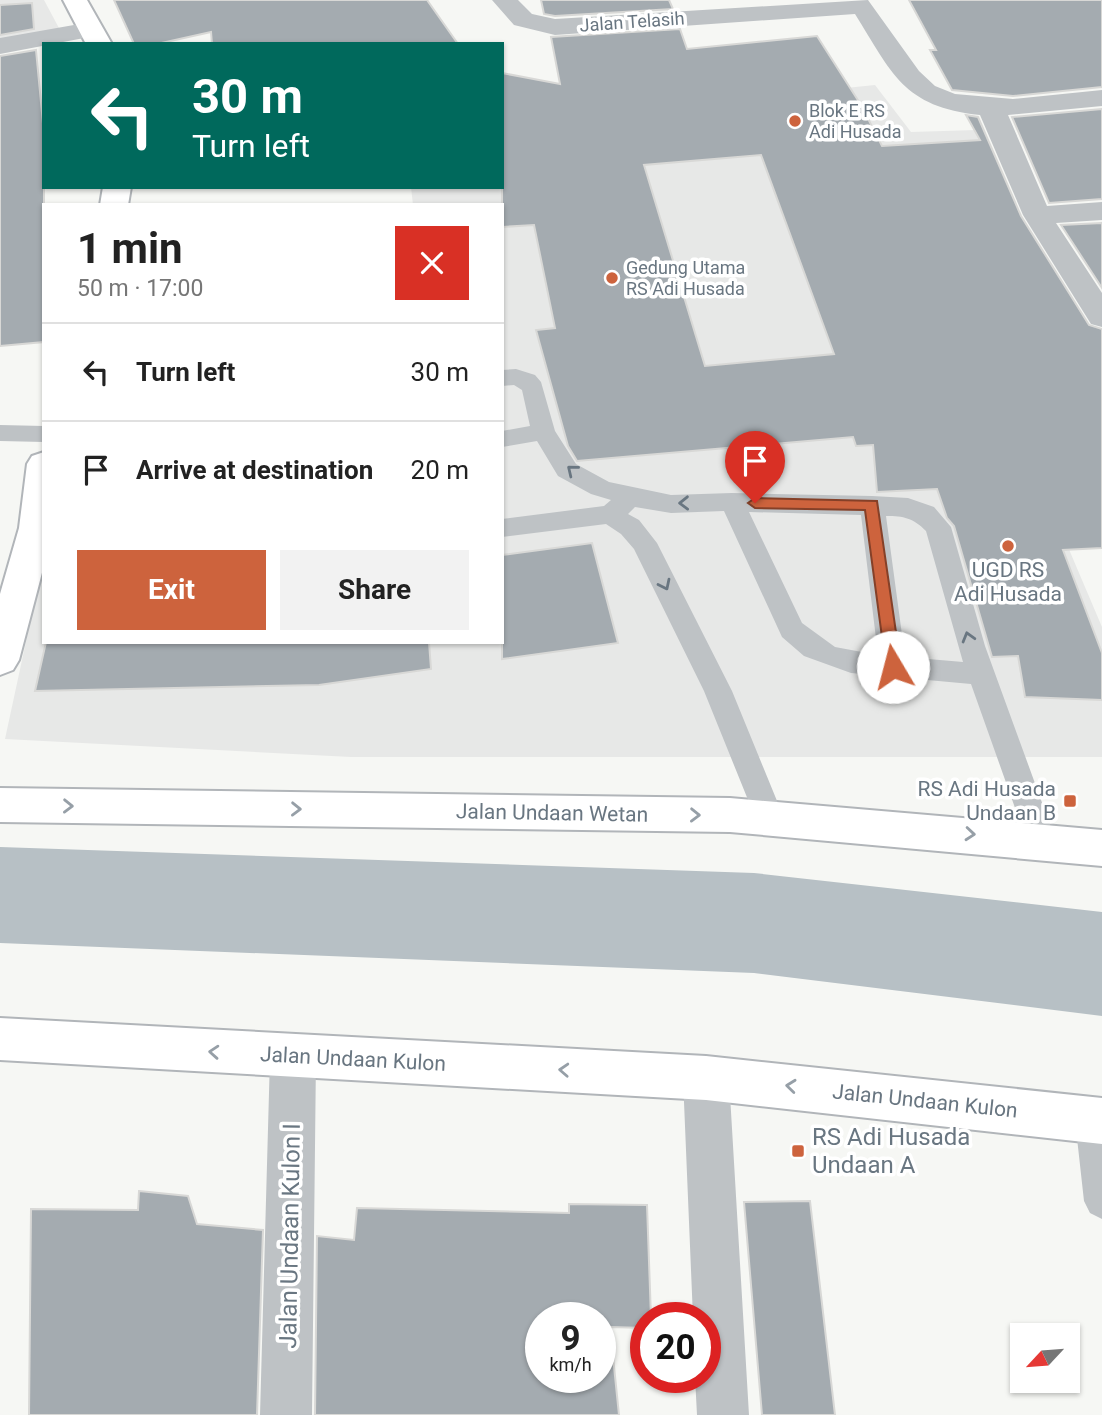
<!DOCTYPE html>
<html lang="en">
<head>
<meta charset="utf-8">
<style>
	body { margin:0; font-family:Roboto,sans-serif; background:#f2f2f2; color:#222; height:100vh; display:flex; flex-direction:column; font-size:26px; white-space:nowrap }
	* { box-sizing:border-box; margin:0 }
	p { font-size:23px; color:#767676 }
	.icon { flex:none; width:38px; height:38px; fill:none; stroke:currentColor; stroke-width:2; stroke-linecap:round; stroke-linejoin:round }
	.map { position:relative; flex:1; overflow:hidden }
	.sheet { position:absolute; left:42px; top:203px; width:462px; height:441px; display:flex; flex-direction:column; background:#fff; border-radius:0px; box-shadow:0 2px 5px #0004 }
	.sheet>* { flex:none }
	.top-card { position:absolute; left:42px; top:42px; width:462px; height:147px; border-radius:0px; box-shadow:0 2px 5px #0004; background:#00695c; color:#fff; overflow:hidden }
	.needle { width:46px; rotate:244deg }
	.tools { position:absolute; left:1010px; top:1323px; display:grid; gap:14px }
	.tools a { display:grid; place-items:center; width:70px; height:70px; border-radius:0px; background:#fff; box-shadow:0 2px 5px #0004; font-size:35px }
	.speed { position:absolute; left:525px; top:1302px; display:flex; gap:14px; font-size:35px; font-weight:700; text-align:center }
	.speed>* { display:grid; place-content:center; width:91px; height:91px; border-radius:50%; background:#fff; box-shadow:0 2px 5px #0004; line-height:1 }
	.speed small { font-size:18px; font-weight:400 }
	.speed .limit { border:10px solid #d22; background:#fff; color:#111 }
	.pin { position:absolute; display:grid; place-items:center; width:60px; height:60px; color:#fff; margin:-72px -30px; border-radius:50% 50% 50% 0; rotate:-45deg; box-shadow:0 0 7px #0007 }
	.pin .icon { rotate:45deg }
	.me { position:absolute; width:77px; margin:-38px; rotate:352deg; stroke-linejoin:round; filter:drop-shadow(0 0 5px #0008) }
	.turn { display:flex; align-items:center; gap:24px; height:147px; padding:0 35px; font-size:32px }
	.turn .icon { width:91px; height:91px; stroke-width:2.5 }
	.turn b { display:block; font-size:49px; line-height:60px }
	.round { display:grid; place-items:center; flex:none; width:74px; height:74px; border-radius:0px; background:#f2f2f2 }
	.summary { display:flex; align-items:center; justify-content:space-between; height:119px; padding:0 35px }
	h1 { font-size:42px; font-weight:700; line-height:52px }
	.cta { display:flex; gap:14px; margin-top:auto; padding:14px 35px }
	.cta a { flex:1; height:80px; border-radius:0px; background:#cd633d; color:#fff; font-size:28px; font-weight:700; line-height:80px; text-align:center }
	.cta a+a { background:#f2f2f2; color:#222 }
	ul { padding:0; list-style:none }
	li { display:flex; align-items:center; gap:21px; height:98px; padding:0 35px; border-top:2px solid #e0e0e0 }
	li div { flex:1 }
	li b { display:block; font-size:26px }
	li em { font-style:normal }
	.map>svg:first-child { display:block }
	.built { fill:#e7e8e7 }
	.water { fill:#b7c0c5 }
	.lines { fill:none; stroke-linecap:round; stroke-linejoin:round }
	.river { fill:#b7c0c5; fill-rule:evenodd }
	.building { fill:#a4abb0; stroke:#d8d8d6; stroke-width:2; fill-rule:evenodd }
	.secondary-casing { stroke:#b1b5b9; stroke-width:4 }
	.lane { fill:#bec2c5; fill-rule:evenodd }
	.street { fill:#bec2c5; fill-rule:evenodd }
	.secondary { fill:#fff; fill-rule:evenodd }
	.oneway { stroke:#697681 }
	.oneway2 { stroke:#969fa7 }
	.route { fill:#cd633d; stroke:#854028; stroke-width:2 }
	.poi-dot { fill:#cd633d; stroke:#fff; stroke-width:2.5 }
	.labels { text-anchor:middle; stroke-width:7; stroke-linejoin:round; paint-order:stroke }
	.far-street-label { font-size:18px; fill:#697681; stroke:#fff }
	.far-poi-label { font-size:18px; fill:#697681; stroke:#fff; text-anchor:start }
	.poi-label { font-size:21px; fill:#697681; stroke:#fff }
	.street-label { font-size:21px; fill:#697681; stroke:#fff }
	.near-poi-label { font-size:24px; fill:#697681; stroke:#fff; text-anchor:start }
	.near-street-label { font-size:24px; fill:#697681; stroke:#fff }
</style>
</head>
<body>
<div class="map">
<svg width="1102" height="1415" viewBox="0 0 1102 1415">
	<rect width="100%" height="100%" fill="#f6f7f4"/>
	<path class="built" d="M 0,0 L 44,0 L 60,30 L 0,43 Z
		M 875,85 L 911,132 L 976,130 L 1027,242 L 997,380 L 1102,627 L 1102,757 L 351,757 L 5,739 L 44,558 L 44,642 L 502,642 L 502,205 L 413,205 L 411,187 L 502,187 L 709,102 Z"/>
	<path class="water" d="M 890,913 L 1102,933 L 1102,988 L 890,969 Z"/>
	<g class="lines">
		<path class="river" d="M 0,847 L 754,873 L 1102,912 L 1102,1016 L 754,973 L 0,943 Z"/>
	</g>
	<path class="building" d="M 114,0 L 427,0 L 458,44 L 212,44 L 211,32 L 157,44 L 134,44 Z
		M 541,0 L 669,0 L 673,9 L 555,16 L 544,14 Z
		M 909,0 L 1102,0 L 1102,87 L 1013,96 L 952,90 L 930,50 L 936,50 Z
		M 32,3 L 34,29 L 0,35 L 0,5 Z
		M 680,29 L 687,49 L 817,36 L 861,105 L 882,146 L 980,140 L 966,115 L 978,117 L 1021,216 L 1089,325 L 1102,329 L 1102,548 L 1063,550 L 1102,653 L 1102,700 L 1025,697 L 1018,656 L 992,657 L 954,526 L 947,518 L 937,489 L 877,492 L 873,445 L 856,446 L 853,437 L 577,461 L 568,446 L 536,330 L 555,328 L 534,225 L 502,227 L 502,73 L 560,84 L 551,37 ZM 761,155 L 834,354 L 705,366 L 644,165 Z
		M 36,50 L 44,134 L 44,342 L 0,346 L 0,56 Z
		M 1102,109 L 1102,199 L 1049,203 L 1012,117 Z
		M 1102,223 L 1102,288 L 1061,225 Z
		M 592,543 L 618,643 L 502,659 L 502,555 Z
		M 46,642 L 429,642 L 431,669 L 319,685 L 35,691 Z
		M 139,1191 L 188,1196 L 197,1224 L 263,1230 L 257,1415 L 29,1415 L 31,1209 L 138,1210 Z
		M 810,1201 L 835,1415 L 762,1415 L 744,1202 Z
		M 569,1204 L 647,1205 L 651,1318 L 646,1318 L 646,1328 L 610,1327 L 619,1415 L 315,1415 L 317,1236 L 354,1240 L 357,1208 L 569,1213 ZM 541,1318 L 600,1318 L 600,1377 L 541,1377 Z"/>
	<g class="lines">
		<g class="secondary-casing">
			<path id="secondary" d="M 63,0 L 87,0 L 112,44 L 86,44 Z
				M 103,187 L 131,187 L 128,205 L 100,205 Z
				M 44,452 L 44,565 L 19,660 L 13,670 L 0,675 L 0,594 L 19,528 L 27,464 L 32,456 Z
				M 0,788 L 730,798 L 1102,830 L 1102,866 L 730,832 L 0,822 Z
				M 0,1018 L 706,1056 L 1102,1098 L 1102,1144 L 706,1100 L 0,1060 Z"/>
		</g>
		<path class="lane" d="M 516,369 L 535,375 L 541,382 L 555,431 L 576,464 L 609,482 L 671,495 L 732,493 L 872,496 L 908,498 L 934,507 L 951,527 L 985,646 L 1056,841 L 1052,850 L 1041,854 L 1030,850 L 971,684 L 851,673 L 804,656 L 782,637 L 724,511 L 671,513 L 635,507 L 628,514 L 639,520 L 657,543 L 732,691 L 784,818 L 779,827 L 769,831 L 759,827 L 704,691 L 634,549 L 621,534 L 606,524 L 502,537 L 502,519 L 604,506 L 611,500 L 591,494 L 558,476 L 537,441 L 502,447 L 502,431 L 530,426 L 522,390 L 514,385 L 502,386 L 502,370 ZM 749,512 L 861,515 L 878,655 L 835,647 L 802,623 ZM 886,516 C 904,516 913,518 926,531 L 963,662 L 905,657 Z
			M 0,425 L 44,426 L 44,442 L 0,441 Z
			M 1092,1103 L 1102,1107 L 1102,1219 L 1090,1213 L 1084,1201 L 1075,1120 L 1080,1108 Z"/>
		<path class="street" d="M 492,0 L 518,0 L 532,14 L 555,19 L 868,0 L 919,71 L 935,86 L 955,94 L 1013,99 L 1102,90 L 1102,106 L 1008,115 L 1047,206 L 1102,202 L 1102,220 L 1056,223 L 1102,293 L 1102,327 L 1091,324 L 1023,215 L 980,115 C 903,107 892,73 855,14 L 555,35 L 514,25 Z
			M 91,22 L 100,25 L 104,30 L 100,35 L 0,54 L 0,38 Z
			M 293,1035 L 309,1042 L 316,1057 L 312,1415 L 260,1415 L 270,1057 L 277,1042 Z
			M 706,1056 L 722,1062 L 729,1078 L 749,1415 L 697,1415 L 695,1377 L 705,1377 L 705,1318 L 693,1318 L 683,1078 L 690,1062 Z"/>
		<use href="#secondary" class="secondary"/>
	</g>
	<defs><path id="oneway-chevron" d="M-2-3.5L2.5 0L-2 3.5" fill="none" stroke-width="1.6" stroke-linecap="round" stroke-linejoin="round" transform="scale(1.75)"/></defs>
	<g class="oneway">
		<use href="#oneway-chevron" transform="translate(572 470) rotate(-141)"/>
		<use href="#oneway-chevron" transform="translate(684 503) rotate(179)"/>
		<use href="#oneway-chevron" transform="translate(665 585) rotate(64)"/>
		<use href="#oneway-chevron" transform="translate(968 637) rotate(-106)"/>
	</g>
	<g class="oneway2">
		<use href="#oneway-chevron" transform="translate(68 806) rotate(1)"/>
		<use href="#oneway-chevron" transform="translate(296 809) rotate(1)"/>
		<use href="#oneway-chevron" transform="translate(695 815) rotate(1)"/>
		<use href="#oneway-chevron" transform="translate(970 834) rotate(5)"/>
		<use href="#oneway-chevron" transform="translate(214 1052) rotate(-176)"/>
		<use href="#oneway-chevron" transform="translate(564 1070) rotate(-177)"/>
		<use href="#oneway-chevron" transform="translate(791 1086) rotate(-174)"/>
	</g>
	<path class="route" d="M 755,498 L 877,501 L 901,667 L 899,672 L 888,672 L 886,667 L 865,510 L 755,508 L 748,503 Z"/>
	<g class="poi-dot">
		<circle cx="795" cy="121" r="7"/>
		<circle cx="612" cy="278" r="7"/>
		<circle cx="1008" cy="546" r="7"/>
		<rect x="1063" y="794" width="14" height="14" rx="3.5"/>
		<rect x="791" y="1144" width="14" height="14" rx="3.5"/>
	</g>
	<g class="labels">
		<g class="far-street-label">
			<text transform="translate(632 22) rotate(-4)" y="6">Jalan Telasih</text>
		</g>
		<g class="far-poi-label">
			<text x="809" y="117">Blok E RS<tspan x="809" dy="21">Adi Husada</tspan></text>
			<text x="626" y="274">Gedung Utama<tspan x="626" dy="21">RS Adi Husada</tspan></text>
		</g>
		<g class="poi-label">
			<text x="1008" y="577">UGD RS<tspan x="1008" dy="24">Adi Husada</tspan></text>
			<text x="1056" y="796" text-anchor="end">RS Adi Husada<tspan x="1056" dy="24">Undaan B</tspan></text>
		</g>
		<g class="street-label">
			<text transform="translate(552 813) rotate(1)" y="7">Jalan Undaan Wetan</text>
			<text transform="translate(353 1059) rotate(3)" y="7">Jalan Undaan Kulon</text>
			<text transform="translate(925 1101) rotate(6)" y="7">Jalan Undaan Kulon</text>
		</g>
		<g class="near-poi-label">
			<text x="812" y="1145">RS Adi Husada<tspan x="812" dy="28">Undaan A</tspan></text>
		</g>
		<g class="near-street-label">
			<text transform="translate(290 1236) rotate(-89)" y="8">Jalan Undaan Kulon I</text>
		</g>
	</g>
</svg>
<div class="tools">
<a><svg class="needle" viewBox="-14 -14 28 28"><path d="M0-13l5 13h-10z" fill="#e53935"/><path d="M0 13l5-13h-10z" fill="#767676"/></svg></a>
</div>
<div class="speed"><div>9<small>km/h</small></div><div class="limit">20</div></div>
<div class="pin" style="left:755px;top:503px;background:#d93025"><svg class="icon" aria-label="arrive" viewBox="0 0 24 24"><path d="M6 21V4h12l-3 4 3 4H6"/></svg></div>
<svg class="me" style="left:893px;top:667px" viewBox="-20 -20 40 40"><circle r="19" fill="#fff"/><path d="M0-13L10 11 0 6-10 11z" fill="#cd633d"/></svg>
<div class="top-card">
<div class="turn"><svg class="icon" aria-label="left" viewBox="0 0 24 24"><path d="M17 20v-9H6M10 6l-5 5 5 5"/></svg><div><b>30 m</b>Turn left</div></div>
</div>
<section class="sheet">
<div class="summary"><div><h1>1 min</h1><p>50 m · 17:00</p></div><a class="round" style="background:#d93025;color:#fff"><svg class="icon" aria-label="close" viewBox="0 0 24 24"><path d="M6 6l12 12M18 6L6 18"/></svg></a></div>
<ul>
<li><svg class="icon" aria-label="left" viewBox="0 0 24 24"><path d="M17 20v-9H6M10 6l-5 5 5 5"/></svg><div><b>Turn left</b></div><em>30 m</em></li>
<li><svg class="icon" aria-label="arrive" viewBox="0 0 24 24"><path d="M6 21V4h12l-3 4 3 4H6"/></svg><div><b>Arrive at destination</b></div><em>20 m</em></li>
</ul>
<div class="cta"><a>Exit</a><a>Share</a></div>
</section>
</div>
</body>
</html>
